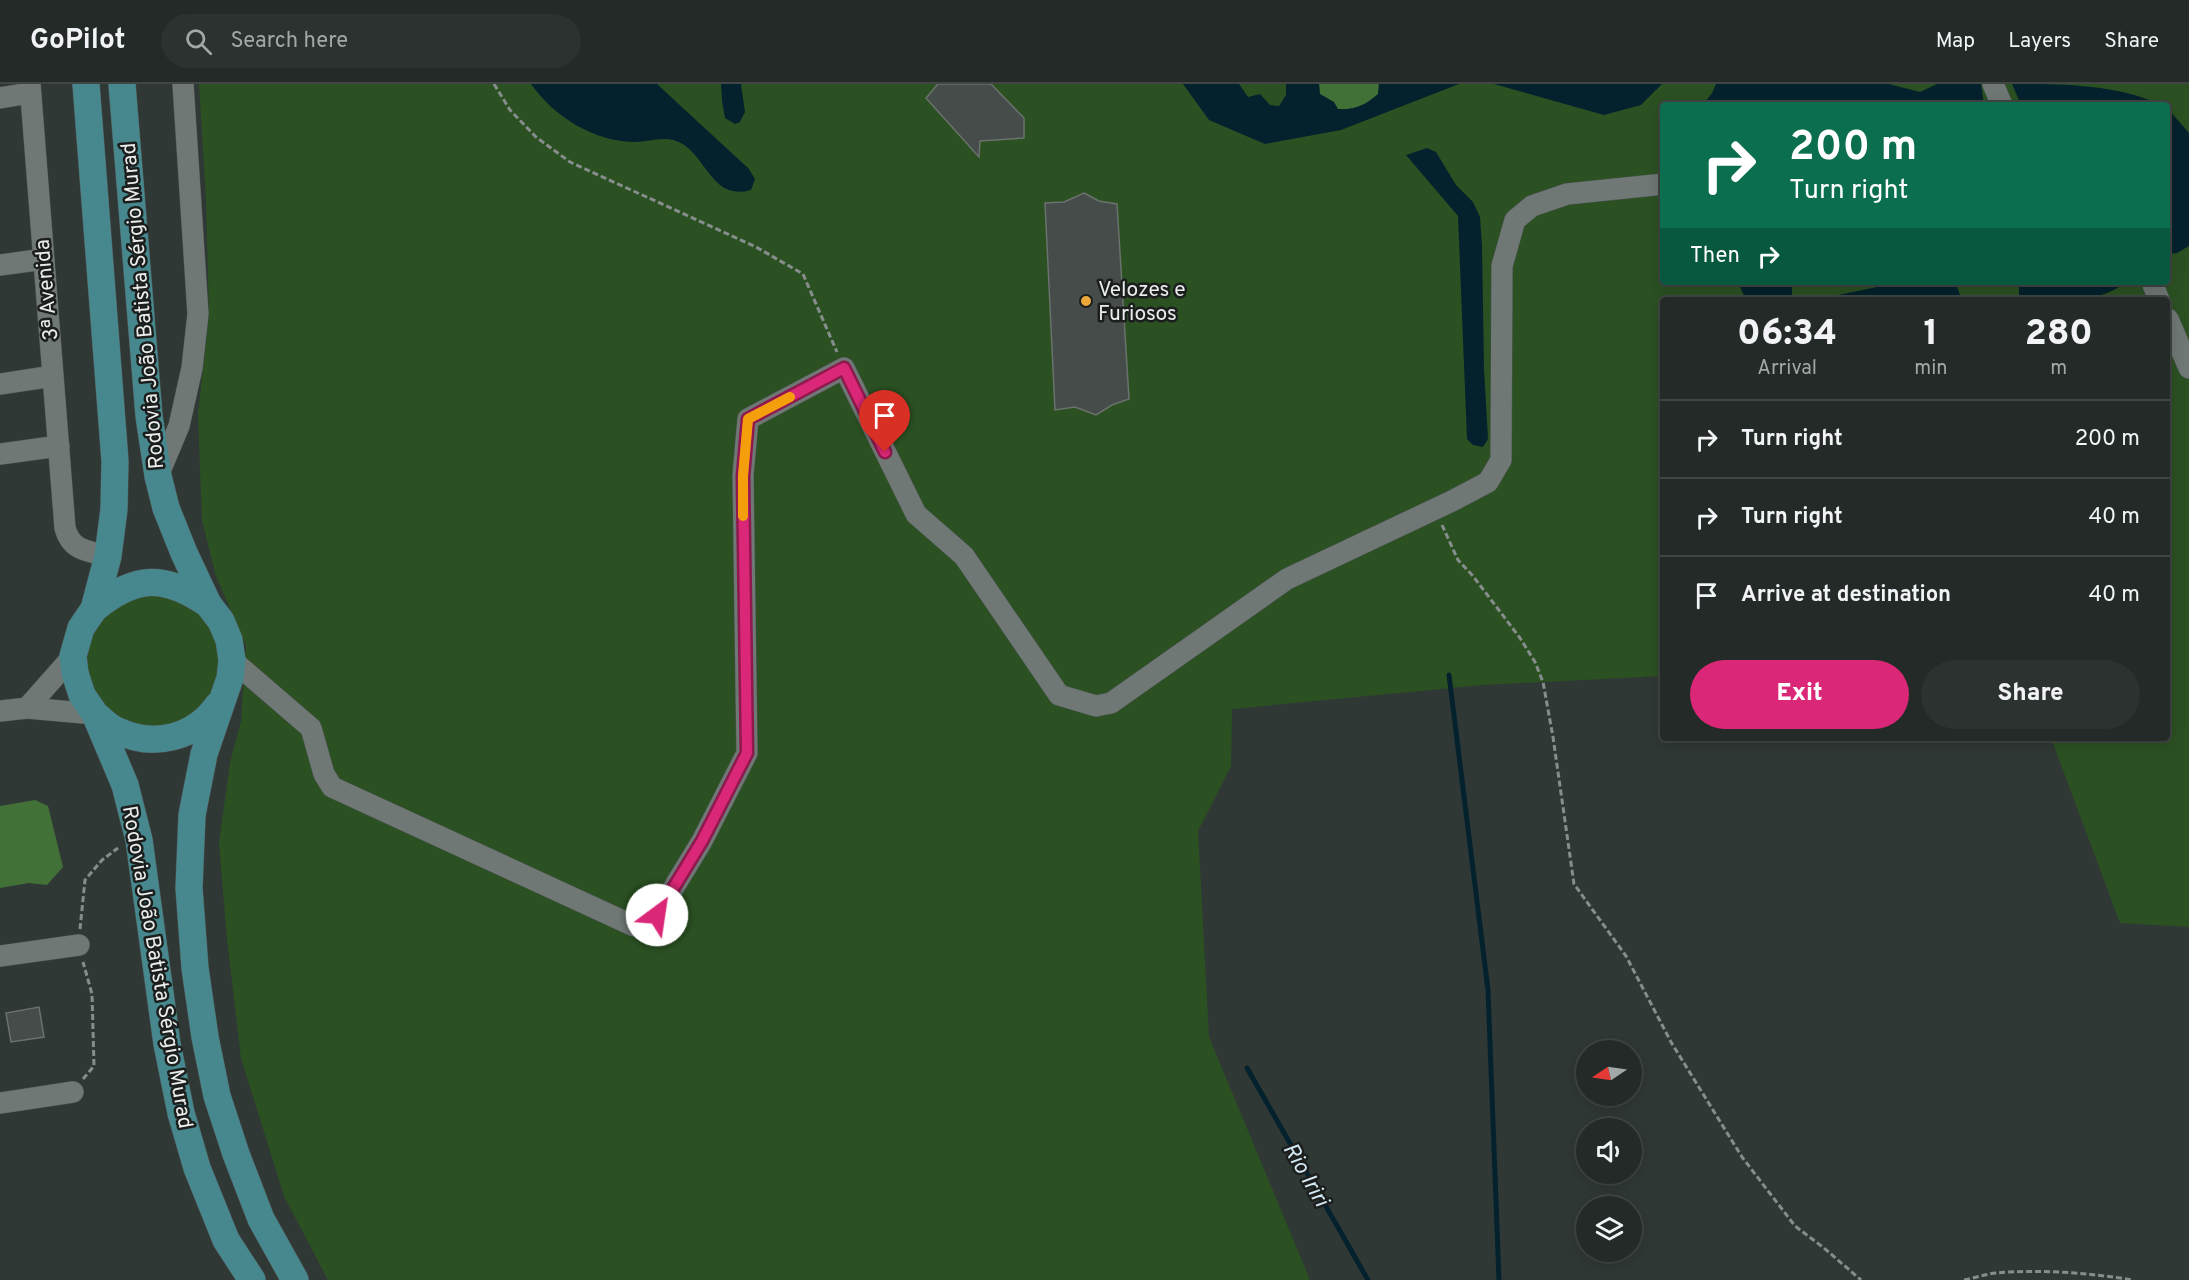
<!DOCTYPE html>
<html lang="en">
<head>
<meta charset="utf-8">
<style>
	body { margin:0; font-family:Overpass,sans-serif; background:#2c3230; color:#f1f3f6; height:100vh; display:flex; flex-direction:column; font-size:22px; white-space:nowrap }
	* { box-sizing:border-box; margin:0 }
	p { font-size:20px; color:#a3a7a8 }
	.icon { flex:none; width:33px; height:33px; fill:none; stroke:currentColor; stroke-width:2; stroke-linecap:round; stroke-linejoin:round }
	.map { position:relative; flex:1; overflow:hidden }
	.details { position:absolute; left:1660px; top:213px; width:510px; height:444px; display:flex; flex-direction:column; background:#242a28; border-radius:6px; box-shadow:0 3px 15px #0003,0 0 0 2px #414645 }
	.details>* { flex:none }
	.hud { position:absolute; left:1660px; top:18px; width:510px; height:183px; border-radius:6px; box-shadow:0 3px 15px #0003,0 0 0 2px #414645; background:#0b6e4f; color:#fff; overflow:hidden }
	.needle { width:39px; rotate:257deg }
	.tools { position:absolute; left:1576px; top:956px; display:grid; gap:12px }
	.tools a { display:grid; place-items:center; width:66px; height:66px; border-radius:50%; background:#242a28; box-shadow:0 3px 15px #0003,0 0 0 2px #414645; font-size:30px }
	.pin { position:absolute; display:grid; place-items:center; width:51px; height:51px; color:#fff; margin:-62px -26px; border-radius:50% 50% 50% 0; rotate:-45deg; box-shadow:0 0 6px #0007 }
	.pin .icon { rotate:45deg }
	.me { position:absolute; width:66px; margin:-33px; rotate:31deg; stroke-linejoin:round; filter:drop-shadow(0 0 4px #0008) }
	.turn { display:flex; align-items:center; gap:21px; height:126px; padding:0 30px; font-size:27px }
	.turn .icon { width:78px; height:78px; stroke-width:2.5 }
	.turn b { display:block; font-size:42px; line-height:51px }
	.then { display:flex; align-items:center; height:57px; padding:0 30px; background:#0003; gap:12px; font-size:22px }
	.eta { display:flex; justify-content:space-evenly; align-items:center; height:102px; text-align:center }
	.eta b { font-size:36px; font-weight:800; line-height:42px }
	.primary-button { display:flex; gap:12px; margin-top:auto; padding:12px 30px }
	.primary-button a { flex:1; height:69px; border-radius:36px; background:#db2777; color:#fff; font-size:24px; font-weight:800; line-height:69px; text-align:center }
	.primary-button a+a { background:#2c3230; color:#f1f3f6 }
	ul { padding:0; list-style:none }
	li { display:flex; align-items:center; gap:18px; height:78px; padding:0 30px; border-top:2px solid #414645 }
	li div { flex:1 }
	li b { display:block; font-size:22px }
	li em { font-style:normal }
	header { display:flex; align-items:center; gap:36px; box-sizing:border-box; height:84px; padding:0 30px; background:#242a28; border-bottom:2px solid #414645 }
	header strong { font-size:28px }
	nav { display:flex; gap:33px; margin-inline-start:auto; font-size:21px }
	.search { width:420px; height:54px; background:#2c3230; display:flex; align-items:center; gap:15px; box-sizing:border-box; padding:0 21px; border-radius:33px; color:#a3a7a8; font-size:22px }
	.map>svg:first-child { display:block }
	.green { fill:#2b5122; fill-rule:evenodd }
	.forest { fill:#427137 }
	.water { fill:#04222d }
	.lines { fill:none; stroke-linecap:round; stroke-linejoin:round }
	.stream { stroke:#04222d; stroke-width:5 }
	.building { fill:#464c49; stroke:#6b716d; stroke-width:1.5 }
	.minor-casing { stroke:#4e5554; stroke-width:22 }
	.major-casing { stroke:#4e5554; stroke-width:28 }
	.path { stroke:#878d8c; stroke-width:3; stroke-dasharray:6 3; stroke-linecap:butt }
	.minor { stroke:#707876; stroke-width:21 }
	.major { stroke:#46888d; stroke-width:27 }
	.route-casing { stroke:#8e194d; stroke-width:15 }
	.route { stroke:#db2777; stroke-width:10 }
	.slow { stroke:#f59e0b; stroke-width:10 }
	.poi-dot { fill:#eda83b; stroke:#1b1e1d; stroke-width:2 }
	.labels { text-anchor:middle; stroke-width:5; stroke-linejoin:round; paint-order:stroke }
	.poi-label { font-size:21px; fill:#e9edec; stroke:#1b1e1d; text-anchor:start }
	.street-label { font-size:21px; fill:#e9edec; stroke:#1b1e1d }
	.water-label { font-size:22px; font-style:italic; fill:#d3e8f2; stroke:#1b1e1d }
</style>
</head>
<body>
<header>
<strong>GoPilot</strong>
<div class="search"><svg class="icon" aria-label="search" viewBox="0 0 24 24"><circle cx="10" cy="10" r="6"/><path d="M15 15l6 6"/></svg>Search here</div>
<nav><a>Map</a><a>Layers</a><a>Share</a></nav>
</header>
<div class="map">
<svg width="2189" height="1196" viewBox="0 0 2189 1196">
	<rect width="100%" height="100%" fill="#303836"/>
	<path class="green" d="M 199,0 L 2189,0 L 2189,843 L 2120,839 L 2051,654 L 2168,654 L 2168,216 L 1664,216 L 1663,592 L 1483,601 L 1232,625 L 1231,682 L 1198,747 L 1209,953 L 1310,1196 L 328,1196 L 284,1112 L 241,974 L 227,855 L 219,759 L 230,679 L 241,637 L 246,562 L 216,492 L 202,436 L 198,330 L 209,231 L 206,114 ZM 1664,21 L 2168,21 L 2168,198 L 1664,198 Z
		M87 577a66 66 0 1 1 132 0a66 66 0 1 1-132 0Z"/>
	<path class="forest" d="M 1319,0 L 1379,0 L 1378,10 C 1366,21 1355,26 1338,25 L 1327,14 L 1320,10 Z
		M 35,716 L 48,722 L 63,783 L 47,801 L 29,799 L 0,804 L 0,722 Z"/>
	<path class="water" d="M 531,0 L 657,0 L 749,85 L 755,95 L 751,106 C 710,118 706,67 676,57 C 664,52 648,58 635,58 C 595,58 554,33 531,0 Z
		M 721,0 L 741,0 L 745,28 L 740,38 L 735,40 L 725,34 L 722,17 Z
		M 1183,0 L 1239,0 L 1248,13 L 1260,10 L 1270,21 L 1279,22 L 1286,11 L 1286,0 L 1319,0 L 1320,10 L 1334,18 L 1338,25 C 1355,26 1366,21 1378,10 L 1379,0 L 1459,0 L 1341,46 L 1265,60 L 1209,36 Z
		M 1494,0 L 1662,0 L 1641,21 L 1604,31 Z
		M 1716,0 L 1889,0 L 1920,8 L 1937,0 L 1981,0 L 1984,21 L 1703,21 L 1712,9 Z
		M 2012,0 C 2062,0 2116,0 2161,21 L 2021,21 Z
		M 2168,25 L 2189,49 L 2189,162 L 2177,169 L 2168,170 L 2168,97 L 2171,83 L 2168,77 Z
		M 1427,64 L 1436,68 L 1456,101 L 1473,118 L 1480,133 L 1482,162 L 1484,285 L 1488,355 L 1483,363 L 1473,361 L 1467,355 L 1458,132 L 1406,71 Z
		M 1738,198 L 1792,198 L 1792,212 L 1797,216 L 1746,216 Z
		M 1901,198 L 1950,198 L 1957,203 L 1962,216 L 1814,216 Z
		M 2022,198 L 2126,198 C 2098,221 2053,216 2019,216 L 2019,203 Z"/>
	<g class="lines">
		<path class="stream" d="M 1449,591 L 1488,906 L 1499,1196
			M 1247,984 L 1368,1196"/>
	</g>
	<path class="building" d="M 938,0 L 991,0 L 1024,34 L 1024,54 L 980,57 L 979,73 L 926,14 Z
		M 1084,109 L 1099,117 L 1117,120 L 1129,315 L 1112,321 L 1096,331 L 1075,323 L 1055,326 L 1045,119 L 1064,118 Z
		M 39,923 L 44,953 L 11,958 L 6,929 Z"/>
	<g class="lines">
		<g class="minor-casing">
			<path id="minor" d="M 30,0 L 65,444 C 71,467 88,467 108,472
				M 1993,0 L 2002,21
				M 0,14 L 30,9
				M 0,181 L 44,175
				M 2152,198 L 2159,216
				M 2168,235 L 2189,284
				M 0,300 L 53,292
				M 0,370 L 59,362
				M 158,392 L 179,342 L 192,284 L 198,230 L 183,0
				M 232,576 L 311,644 L 324,690 L 332,703 L 634,842 L 648,838 L 657,831 L 702,757 L 747,669 L 743,391 L 748,335 L 844,284 L 916,430 L 964,472 L 1059,611 L 1096,622 L 1111,619 L 1287,495 L 1452,417 L 1488,398 L 1501,376 L 1502,182 L 1515,136 L 1532,122 L 1567,110 L 1664,100
				M 27,624 L 73,572
				M 0,627 L 27,624 L 95,630
				M 0,872 L 79,861
				M 0,1019 L 73,1008"/>
		</g>
		<g class="major-casing">
			<path id="major" d="M 86,0 L 115,377 L 114,425 L 108,472 L 94,525 L 81,544 L 73,572 L 75,589 L 82,611 L 95,630 L 125,701 L 139,756 L 167,960 L 181,1029 L 197,1084 L 226,1156 L 252,1196
				M 122,0 L 149,332 L 158,392 L 166,424 L 184,469 L 208,520 L 221,537 L 229,556 L 232,576 L 230,594 L 204,670 L 192,731 L 189,804 L 195,884 L 205,953 L 217,1012 L 236,1070 L 261,1135 L 295,1196
				M 94,525 C 135,491 164,490 208,520
				M 95,630 C 102,636 109,644 118,647 C 154,664 195,654 218,621"/>
		</g>
		<path class="path" d="M 494,0 L 510,26 L 536,53 L 570,78 L 756,163 L 803,190 L 837,268
			M 1442,441 L 1458,476 L 1473,492 L 1520,554 L 1535,578 L 1543,598 L 1553,653 L 1574,800 L 1626,872 L 1671,958 L 1742,1073 L 1795,1142 L 1824,1164 L 1861,1196
			M 80,845 L 85,796 L 102,776 L 118,764
			M 83,995 L 94,982 L 92,910 L 83,878
			M 1964,1196 C 1975,1194 1986,1190 1996,1189 C 2037,1185 2092,1189 2132,1196"/>
		<use href="#minor" class="minor"/>
		<use href="#major" class="major"/>
	</g>
	<g class="lines">
		<g class="route-casing">
			<path id="route" d="M 657,831 L 702,757 L 747,669 L 743,392 L 748,335 L 844,284 L 885,368"/>
		</g>
		<use href="#route" class="route"/>
		<path class="slow" d="M 743,432 L 743,392 L 748,335 L 790,313"/>
	</g>
	<circle class="poi-dot" cx="1086" cy="217" r="6"/>
	<g class="labels">
		<g class="poi-label">
			<text x="1098" y="212">Velozes e<tspan x="1098" dy="24">Furiosos</tspan></text>
		</g>
		<g class="street-label">
			<text transform="translate(46 206) rotate(-95)" y="7">3ª Avenida</text>
			<text transform="translate(142 222) rotate(-95)" y="7">Rodovia João Batista Sérgio Murad</text>
			<text transform="translate(158 883) rotate(80)" y="7">Rodovia João Batista Sérgio Murad</text>
		</g>
		<g class="water-label">
			<text transform="translate(1307 1090) rotate(60)" y="8">Rio Iriri</text>
		</g>
	</g>
</svg>
<div class="tools">
<a><svg class="needle" viewBox="-14 -14 28 28"><path d="M0-13l5 13h-10z" fill="#e53935"/><path d="M0 13l5-13h-10z" fill="#a3a7a8"/></svg></a>
<a><svg class="icon" aria-label="sound" viewBox="0 0 24 24"><path d="M4 9h4l5-4v14l-5-4H4zM17 9q2 3 0 6"/></svg></a>
<a><svg class="icon" aria-label="layers" viewBox="0 0 24 24"><path d="M12 4l9 5-9 5-9-5zM3 14l9 5 9-5"/></svg></a>
</div>
<div class="pin" style="left:885px;top:368px;background:#d93025"><svg class="icon" aria-label="arrive" viewBox="0 0 24 24"><path d="M6 21V4h12l-3 4 3 4H6"/></svg></div>
<svg class="me" style="left:657px;top:831px" viewBox="-20 -20 40 40"><circle r="19" fill="#fff"/><path d="M0-13L10 11 0 6-10 11z" fill="#db2777"/></svg>
<div class="hud">
<div class="turn"><svg class="icon" aria-label="right" viewBox="0 0 24 24"><path d="M7 20v-9h11M14 6l5 5-5 5"/></svg><div><b>200 m</b>Turn right</div></div>
<div class="then">Then<svg class="icon" aria-label="right" viewBox="0 0 24 24"><path d="M7 20v-9h11M14 6l5 5-5 5"/></svg></div>
</div>
<section class="details">
<div class="eta">
<div><b>06:34</b><p>Arrival</p></div>
<div><b>1</b><p>min</p></div>
<div><b>280</b><p>m</p></div>
</div>
<ul>
<li><svg class="icon" aria-label="right" viewBox="0 0 24 24"><path d="M7 20v-9h11M14 6l5 5-5 5"/></svg><div><b>Turn right</b></div><em>200 m</em></li>
<li><svg class="icon" aria-label="right" viewBox="0 0 24 24"><path d="M7 20v-9h11M14 6l5 5-5 5"/></svg><div><b>Turn right</b></div><em>40 m</em></li>
<li><svg class="icon" aria-label="arrive" viewBox="0 0 24 24"><path d="M6 21V4h12l-3 4 3 4H6"/></svg><div><b>Arrive at destination</b></div><em>40 m</em></li>
</ul>
<div class="primary-button"><a>Exit</a><a>Share</a></div>
</section>
</div>
</body>
</html>
